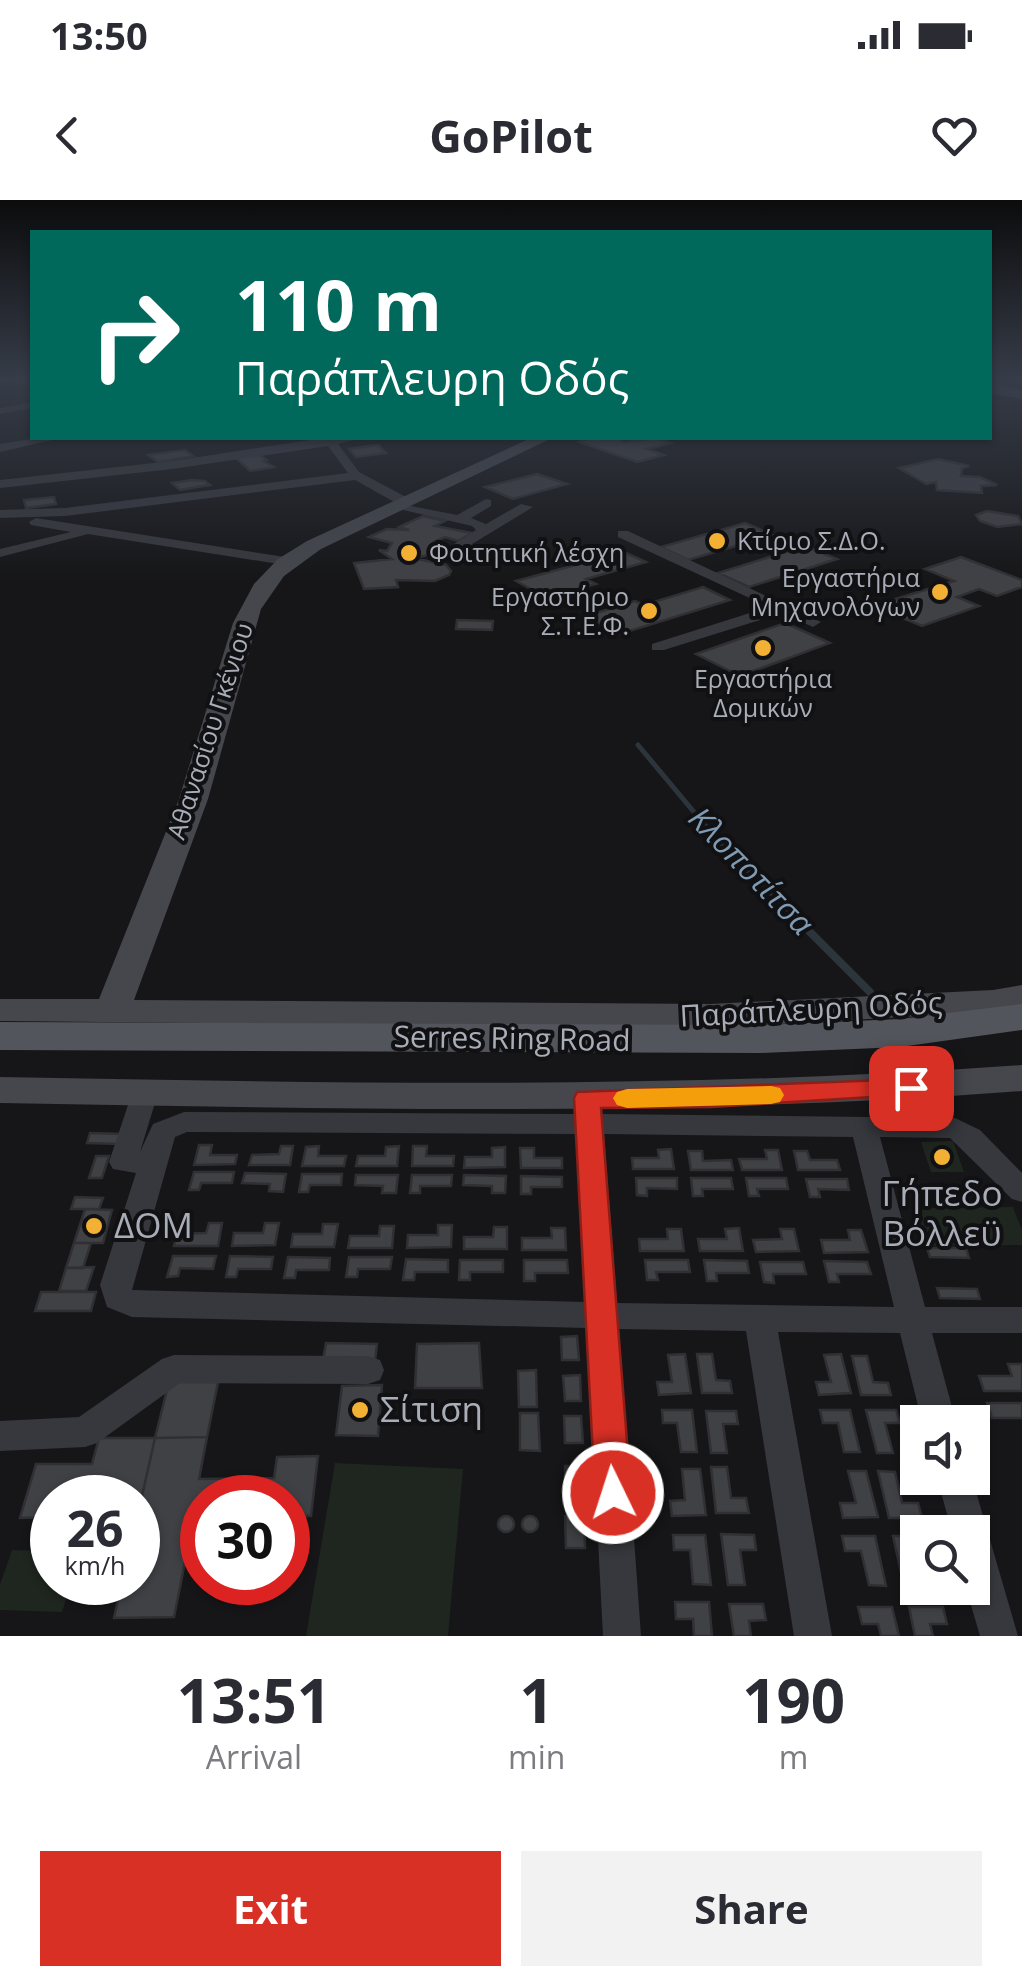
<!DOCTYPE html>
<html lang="en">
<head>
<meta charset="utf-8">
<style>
	body { margin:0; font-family:"Open Sans",sans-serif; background:#f2f2f3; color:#2b2b33; height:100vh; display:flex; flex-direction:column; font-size:38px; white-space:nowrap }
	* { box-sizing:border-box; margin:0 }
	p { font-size:32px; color:#7c7c81 }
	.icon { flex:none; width:55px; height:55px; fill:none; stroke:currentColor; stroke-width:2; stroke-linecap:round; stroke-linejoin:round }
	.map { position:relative; height:1436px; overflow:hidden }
	.details { display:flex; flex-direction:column; background:#fff; flex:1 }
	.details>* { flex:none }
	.hud { position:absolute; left:30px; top:30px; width:962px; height:210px; border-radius:0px; box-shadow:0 2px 8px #0004; background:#00695c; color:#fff; overflow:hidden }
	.buttons { position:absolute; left:900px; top:1205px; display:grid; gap:20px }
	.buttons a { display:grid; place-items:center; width:90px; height:90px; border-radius:0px; background:#fff; box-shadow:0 2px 8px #0004; font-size:50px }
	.speed { position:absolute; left:30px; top:1275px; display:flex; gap:20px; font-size:50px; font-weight:700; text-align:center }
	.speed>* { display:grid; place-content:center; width:130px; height:130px; border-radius:50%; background:#fff; box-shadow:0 2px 8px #0004; line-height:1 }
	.speed small { font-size:25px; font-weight:400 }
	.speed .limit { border:15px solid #d22; background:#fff; color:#111 }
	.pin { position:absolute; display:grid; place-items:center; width:85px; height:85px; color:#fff; margin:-42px; border-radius:20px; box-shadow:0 5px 15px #0006 }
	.me { position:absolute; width:110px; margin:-55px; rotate:356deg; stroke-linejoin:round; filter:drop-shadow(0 0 8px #0008) }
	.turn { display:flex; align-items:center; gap:35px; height:210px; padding:0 40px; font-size:45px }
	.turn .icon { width:130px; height:130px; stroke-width:2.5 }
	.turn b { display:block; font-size:70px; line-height:85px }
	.eta { display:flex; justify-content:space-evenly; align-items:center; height:170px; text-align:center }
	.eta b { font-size:60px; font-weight:700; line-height:70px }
	.primary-button { display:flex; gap:20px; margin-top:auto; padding:20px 40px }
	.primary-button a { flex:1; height:115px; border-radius:0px; background:#d93025; color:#fff; font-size:40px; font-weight:700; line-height:115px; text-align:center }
	.primary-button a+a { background:#f2f2f3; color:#2b2b33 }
	.status { display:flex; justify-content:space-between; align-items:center; height:70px; padding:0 50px; background:#fff; direction:ltr }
	.status svg { height:28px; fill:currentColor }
	header { display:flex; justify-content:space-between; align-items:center; height:130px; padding:0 40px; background:#fff; font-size:45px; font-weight:700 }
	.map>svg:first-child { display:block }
	.green { fill:#1e261f }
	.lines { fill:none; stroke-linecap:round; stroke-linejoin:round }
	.stream-far1 { stroke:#2c353c; stroke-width:5 }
	.stream { stroke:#2c353c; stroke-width:8 }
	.building { fill:#404145; stroke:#303034; stroke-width:2.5 }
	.street { fill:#37383d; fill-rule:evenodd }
	.secondary { fill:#45474d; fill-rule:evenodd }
	.primary { fill:#53555c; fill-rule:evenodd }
	.route { fill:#d93025; stroke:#8d1f18; stroke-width:2.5 }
	.slow { fill:#f59e0b }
	.poi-dot { fill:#f2b134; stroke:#111113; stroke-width:4 }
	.labels { text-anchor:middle; stroke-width:8; stroke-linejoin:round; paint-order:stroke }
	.far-poi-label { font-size:25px; fill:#a8adb8; stroke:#111113; text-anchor:start }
	.far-street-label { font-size:25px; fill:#a8adb8; stroke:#111113 }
	.street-label { font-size:30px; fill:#a8adb8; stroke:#111113 }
	.water-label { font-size:32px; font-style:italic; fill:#7f9bb3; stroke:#111113 }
	.near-poi-label { font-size:35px; fill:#a8adb8; stroke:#111113; text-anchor:start }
</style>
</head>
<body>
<div class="status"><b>13:50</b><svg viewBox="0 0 49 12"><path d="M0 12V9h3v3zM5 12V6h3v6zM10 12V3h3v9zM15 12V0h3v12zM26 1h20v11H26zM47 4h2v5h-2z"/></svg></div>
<header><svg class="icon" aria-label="back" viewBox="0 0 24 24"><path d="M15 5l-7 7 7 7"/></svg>GoPilot<svg class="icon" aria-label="heart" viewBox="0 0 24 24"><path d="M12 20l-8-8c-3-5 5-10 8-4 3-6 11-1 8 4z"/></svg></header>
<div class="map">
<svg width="1022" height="1436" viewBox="0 0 1022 1436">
	<rect width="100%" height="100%" fill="#161618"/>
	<path class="green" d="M 953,941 L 964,972 L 931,972 L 921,942 Z
		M 1013,1007 L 1022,1030 L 1022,1045 L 923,1046 L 911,1008 Z
		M 335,1263 L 463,1269 L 448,1436 L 306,1436 Z
		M 12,1350 L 52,1351 L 52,1382 L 71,1383 L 62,1412 L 0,1410 L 0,1385 Z"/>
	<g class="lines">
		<path class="stream-far1" d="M 638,545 L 719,642 L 811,733"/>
		<path class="stream" d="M 808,730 L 870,792"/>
	</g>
	<path class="building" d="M 618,238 L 624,242 L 656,238 L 671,243 L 647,249 L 664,255 L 637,262 L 579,242 L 589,238 Z
		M 378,245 L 386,253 L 356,257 L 349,249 Z
		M 185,250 L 193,256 L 158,262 L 148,255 Z
		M 257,253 L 267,260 L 264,261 L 274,267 L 250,271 L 235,257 Z
		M 938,259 L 969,266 L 962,268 L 961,276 L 980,277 L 997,285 L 981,286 L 982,293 L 937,290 L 936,282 L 926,284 L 899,268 Z
		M 537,274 L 567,284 L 513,299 L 485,287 Z
		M 192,280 L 205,281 L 210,285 L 180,290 L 172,283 Z
		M 54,297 L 56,304 L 26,308 L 24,300 Z
		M 987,311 L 1018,316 L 1022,324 L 997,327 L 980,321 L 976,315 Z
		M 423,316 L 445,321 L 435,326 L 472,333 L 458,341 L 445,337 L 434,342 L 441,349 L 439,353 L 413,358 L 446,365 L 451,371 L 449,375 L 435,381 L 396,380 L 398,387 L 364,389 L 354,363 L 392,359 L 379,350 L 387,351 L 392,343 L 369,337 L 387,329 L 409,330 L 399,327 Z
		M 745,323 L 773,335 L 688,360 L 661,347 Z
		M 805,346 L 837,359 L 749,387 L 718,373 Z
		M 624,352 L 646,362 L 586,379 L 596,384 L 547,398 L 516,381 Z
		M 961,357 L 1022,380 L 1022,387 L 997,396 L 979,389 L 957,397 L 979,406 L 922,426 L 873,406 L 954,381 L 925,369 Z
		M 703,387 L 730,400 L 620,434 L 586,416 L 635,401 L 644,405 Z
		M 457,420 L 493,421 L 492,430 L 456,429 Z
		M 785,423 L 830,443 L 740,476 L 696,454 Z
		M 90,933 L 123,934 L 120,944 L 87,943 Z
		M 199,945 L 212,945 L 210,955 L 237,955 L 235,964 L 194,965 Z
		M 281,946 L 293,946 L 290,965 L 249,965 L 252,955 L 279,954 Z
		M 319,946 L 318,956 L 346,956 L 344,966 L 302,966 L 306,947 Z
		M 399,946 L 397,966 L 356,966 L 358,956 L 385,956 L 386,947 Z
		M 413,946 L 427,946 L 426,956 L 454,956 L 453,966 L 412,966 Z
		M 505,947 L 505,967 L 464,968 L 465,957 L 492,957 L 492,948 Z
		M 520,948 L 534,948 L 534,958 L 562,958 L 562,968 L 521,968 Z
		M 671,949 L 674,969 L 633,969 L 632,958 L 659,958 L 658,950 Z
		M 765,950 L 778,950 L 782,970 L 742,970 L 739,959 L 767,959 Z
		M 688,951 L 702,951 L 703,961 L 731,960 L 733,970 L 691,970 Z
		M 794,951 L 807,951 L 810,960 L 837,960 L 840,970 L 798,970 Z
		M 96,956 L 109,956 L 102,978 L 89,978 Z
		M 194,972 L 234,972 L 232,983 L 201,983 L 199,990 L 189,990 Z
		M 245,973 L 286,974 L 283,992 L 269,991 L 270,984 L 242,983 Z
		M 302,974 L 342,974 L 341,985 L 310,985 L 308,992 L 299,992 Z
		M 356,975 L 398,975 L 396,993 L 382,993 L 383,986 L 355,985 Z
		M 412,975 L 452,975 L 451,986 L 420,986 L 420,993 L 410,993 Z
		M 464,975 L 506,976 L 505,993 L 492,993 L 492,986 L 463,985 Z
		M 521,976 L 562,977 L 562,987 L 531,987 L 531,994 L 521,994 Z
		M 636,978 L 677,978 L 677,989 L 647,988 L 647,996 L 637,995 Z
		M 691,978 L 731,978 L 733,989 L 702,989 L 703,996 L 693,996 Z
		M 746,978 L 786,978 L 788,989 L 757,989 L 759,996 L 749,996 Z
		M 806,979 L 847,979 L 849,990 L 818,989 L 820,997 L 810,997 Z
		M 75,997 L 103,998 L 99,1009 L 71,1009 Z
		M 85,1009 L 112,1010 L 103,1043 L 74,1043 Z
		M 209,1023 L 222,1023 L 218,1046 L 174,1046 L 177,1034 L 206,1033 Z
		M 265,1023 L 279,1023 L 275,1045 L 232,1046 L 234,1033 L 263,1033 Z
		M 323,1024 L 338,1024 L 334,1047 L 291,1047 L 293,1034 L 322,1034 Z
		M 438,1025 L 452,1025 L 451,1047 L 407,1048 L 408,1035 L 438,1035 Z
		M 380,1026 L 394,1026 L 392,1048 L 348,1048 L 350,1036 L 379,1036 Z
		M 494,1027 L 507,1027 L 507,1049 L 464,1049 L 464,1037 L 493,1037 Z
		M 551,1028 L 565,1028 L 566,1050 L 522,1050 L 522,1038 L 552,1038 Z
		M 739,1028 L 743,1051 L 700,1051 L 698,1039 L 727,1039 L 725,1029 Z
		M 667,1029 L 681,1029 L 684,1051 L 640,1051 L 639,1039 L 668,1039 Z
		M 780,1029 L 794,1029 L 799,1051 L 756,1052 L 753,1040 L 782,1039 Z
		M 848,1030 L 861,1030 L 868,1052 L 824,1053 L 821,1040 L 850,1040 Z
		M 74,1043 L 91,1043 L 83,1068 L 66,1068 Z
		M 927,1048 L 966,1048 L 969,1058 L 930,1057 Z
		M 173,1056 L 216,1056 L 213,1069 L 180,1068 L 178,1076 L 167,1077 Z
		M 230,1056 L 273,1057 L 271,1069 L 238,1069 L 236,1077 L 226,1077 Z
		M 288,1057 L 330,1058 L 329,1070 L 296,1070 L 295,1078 L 284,1078 Z
		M 349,1057 L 392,1057 L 390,1069 L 358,1069 L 357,1077 L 346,1077 Z
		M 406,1059 L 448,1060 L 448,1072 L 415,1072 L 414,1080 L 403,1080 Z
		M 460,1060 L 503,1060 L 503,1072 L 470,1072 L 470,1080 L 459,1080 Z
		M 524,1060 L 567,1060 L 568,1073 L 535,1073 L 535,1081 L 524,1081 Z
		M 645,1060 L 688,1060 L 690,1072 L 656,1072 L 658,1080 L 647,1080 Z
		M 704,1060 L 747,1061 L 749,1073 L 716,1073 L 717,1081 L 707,1081 Z
		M 824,1061 L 867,1062 L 871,1074 L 837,1074 L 839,1082 L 829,1082 Z
		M 760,1062 L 803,1062 L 806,1074 L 773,1074 L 774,1083 L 764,1082 Z
		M 94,1067 L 86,1091 L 59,1091 L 66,1068 Z
		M 937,1088 L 977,1089 L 980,1099 L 940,1098 Z
		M 41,1092 L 96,1092 L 91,1111 L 35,1111 Z
		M 577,1136 L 579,1160 L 562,1160 L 561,1137 Z
		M 326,1143 L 377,1144 L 375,1161 L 323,1160 Z
		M 479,1143 L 482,1188 L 415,1188 L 417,1144 Z
		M 685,1154 L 691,1193 L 659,1195 L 657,1182 L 672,1182 L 668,1155 Z
		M 697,1154 L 712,1154 L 716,1180 L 730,1181 L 732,1193 L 702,1193 Z
		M 841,1154 L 851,1193 L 819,1195 L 816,1182 L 831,1182 L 824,1155 Z
		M 852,1156 L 867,1156 L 873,1182 L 888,1183 L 891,1195 L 861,1195 Z
		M 1008,1164 L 1022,1164 L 1022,1191 L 984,1191 L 979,1176 L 1012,1176 Z
		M 536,1170 L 537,1207 L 519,1207 L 518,1171 Z
		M 580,1175 L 581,1201 L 565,1201 L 563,1176 Z
		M 169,1182 L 218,1182 L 207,1237 L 155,1238 Z
		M 382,1185 L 378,1236 L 336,1235 L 342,1186 Z
		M 987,1203 L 1022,1203 L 1022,1218 L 992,1218 Z
		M 662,1210 L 692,1210 L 697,1252 L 681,1252 L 677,1223 L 663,1223 Z
		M 820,1210 L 850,1210 L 860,1252 L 844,1252 L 838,1223 L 823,1223 Z
		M 866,1210 L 896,1210 L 900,1223 L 885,1223 L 893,1253 L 877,1253 Z
		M 706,1211 L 736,1211 L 738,1224 L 723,1224 L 727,1253 L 711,1253 Z
		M 520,1213 L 538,1213 L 540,1251 L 520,1250 Z
		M 564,1216 L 581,1216 L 583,1243 L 565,1243 Z
		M 207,1237 L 199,1279 L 274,1278 L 277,1257 L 318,1256 L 311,1316 L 288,1316 L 288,1298 L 202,1298 L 202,1317 L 194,1317 L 174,1417 L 114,1418 L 122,1382 L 138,1382 L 138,1314 L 155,1238 Z
		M 99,1238 L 155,1238 L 138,1314 L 138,1298 L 52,1298 L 52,1317 L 20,1318 L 36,1264 L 92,1264 Z
		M 565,1266 L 584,1266 L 586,1310 L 566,1310 Z
		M 711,1267 L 727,1267 L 731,1298 L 746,1298 L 749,1313 L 716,1313 Z
		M 682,1269 L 700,1269 L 706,1315 L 672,1316 L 670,1301 L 685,1300 Z
		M 848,1271 L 866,1271 L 878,1317 L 843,1318 L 840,1303 L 856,1303 Z
		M 878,1271 L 895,1272 L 902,1303 L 918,1303 L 922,1318 L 889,1318 Z
		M498 1324a8 8 0 1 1 16 0a8 8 0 1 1-16 0Z
		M522 1324a8 8 0 1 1 16 0a8 8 0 1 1-16 0Z
		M 565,1316 L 584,1316 L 585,1348 L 566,1348 Z
		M 721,1334 L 754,1335 L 756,1350 L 740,1350 L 745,1385 L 728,1385 Z
		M 673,1335 L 705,1335 L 711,1385 L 693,1384 L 690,1350 L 674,1350 Z
		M 842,1336 L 875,1336 L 886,1386 L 869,1385 L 861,1351 L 845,1351 Z
		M 893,1336 L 918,1336 L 918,1351 L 913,1351 L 918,1386 L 904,1386 Z
		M 675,1402 L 709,1402 L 712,1436 L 694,1436 L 693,1419 L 676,1419 Z
		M 729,1404 L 763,1404 L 766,1420 L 749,1421 L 751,1436 L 734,1436 Z
		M 858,1407 L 892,1407 L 899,1436 L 881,1436 L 878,1424 L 862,1424 Z
		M 909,1407 L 943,1407 L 947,1424 L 930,1424 L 933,1436 L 915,1436 Z"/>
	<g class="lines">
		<path class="street" d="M 0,180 L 17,180 L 0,184 Z
			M 32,202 L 32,208 L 0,214 L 0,208 Z
			M 38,238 L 61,238 L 0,252 L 0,244 Z
			M 323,238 L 361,238 L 338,244 L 359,272 L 408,298 L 408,304 L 398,304 L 355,280 L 65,316 L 0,318 L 0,310 L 65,308 L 348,273 L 328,246 L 172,269 L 0,288 L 0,280 L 172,261 Z
			M 486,299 L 491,300 L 491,306 L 471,318 L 486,324 L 521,304 L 533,307 L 472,344 L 491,347 L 493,350 L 486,354 L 451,346 L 476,330 L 472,326 L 399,309 L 406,305 L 457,315 Z
			M 36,318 L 285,357 L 292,361 L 285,365 L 88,334 L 0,357 L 0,349 L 71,332 L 31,325 L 29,322 Z
			M 618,331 L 628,331 L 821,422 L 813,427 L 782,413 L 664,450 L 652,450 L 652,444 L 769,407 L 618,337 Z
			M 145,884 L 154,887 L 158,893 L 140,952 L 153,924 L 184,912 L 575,914 L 578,904 L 598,904 L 602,914 L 955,918 L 980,930 L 1022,973 L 1022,1002 L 1012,999 L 950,938 L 880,937 L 925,1107 L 1022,1107 L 1022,1133 L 932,1133 L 956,1222 L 922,1222 L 900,1133 L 778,1132 L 832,1436 L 794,1436 L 746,1131 L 619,1129 L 641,1436 L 603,1436 L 587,1128 L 132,1117 L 107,1107 L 100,1085 L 136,973 L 113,969 L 109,962 L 132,893 L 136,887 ZM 187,932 L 577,934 L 586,1102 L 132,1090 L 175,937 ZM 604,934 L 853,937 L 894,1107 L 617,1103 Z
			M 174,1155 L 368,1156 L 380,1160 L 384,1170 L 380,1180 L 368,1184 L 180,1183 L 97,1243 L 85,1247 L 0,1251 L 0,1221 L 79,1217 L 162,1159 Z
			M 937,1278 L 972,1278 L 1018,1436 L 980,1436 L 966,1388 L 972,1388 L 972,1332 L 952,1332 Z"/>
		<path class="secondary" d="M 990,183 L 1022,189 L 1022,199 L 990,193 Z
			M 531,238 L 552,238 L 321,349 L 284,376 L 261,409 L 208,599 L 134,800 L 710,804 L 993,790 L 1022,785 L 1022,807 L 993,812 L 710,828 L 0,821 L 0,799 L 99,799 L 179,599 L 233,423 L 254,384 L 278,359 L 307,341 Z
			M 1022,865 L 1022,891 C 681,917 341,909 0,903 L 0,877 C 341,883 681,890 1022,865 Z"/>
		<path class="primary" d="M 1022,804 L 1022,830 L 900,847 L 761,853 L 0,850 L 0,822 L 761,825 L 900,819 Z"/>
	</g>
	<linearGradient id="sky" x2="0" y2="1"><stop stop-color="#0c0c0d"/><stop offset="0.47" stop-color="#363c48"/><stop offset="1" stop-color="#363c48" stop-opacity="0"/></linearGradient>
	<rect width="1022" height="381" fill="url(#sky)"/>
	<path class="route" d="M 911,879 L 921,881 L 925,888 L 921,894 L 711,907 L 601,908 L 631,1293 L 626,1305 L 613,1310 L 601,1305 L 595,1293 L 574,898 L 577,892 Z"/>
	<path class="slow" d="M 771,886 L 780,888 L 784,895 L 780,902 L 771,904 L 627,908 L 617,905 L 613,898 L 617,892 L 627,889 Z"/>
	<g class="poi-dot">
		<circle cx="717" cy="341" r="10"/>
		<circle cx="409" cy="353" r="10"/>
		<circle cx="940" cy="392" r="10"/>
		<circle cx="649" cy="411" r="10"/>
		<circle cx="763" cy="448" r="10"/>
		<circle cx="942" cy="957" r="10"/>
		<circle cx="94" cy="1026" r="10"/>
		<circle cx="360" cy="1210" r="10"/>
	</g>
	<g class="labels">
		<g class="far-poi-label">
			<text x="737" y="350">Κτίριο Σ.Δ.Ο.</text>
			<text x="429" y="362">Φοιτητική λέσχη</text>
			<text x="920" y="387" text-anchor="end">Εργαστήρια<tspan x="920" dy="29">Μηχανολόγων</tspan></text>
			<text x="629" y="406" text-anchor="end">Εργαστήριο<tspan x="629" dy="29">Σ.Τ.Ε.Φ.</tspan></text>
			<text x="763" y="488" text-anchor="middle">Εργαστήρια<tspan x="763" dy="29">Δομικών</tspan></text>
		</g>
		<g class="far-street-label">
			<text transform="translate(210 531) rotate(-72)" y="9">Αθανασίου Γκένιου</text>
		</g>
		<g class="street-label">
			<text transform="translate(811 810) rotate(-3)" y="10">Παράπλευρη Οδός</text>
			<text transform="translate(512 839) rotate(1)" y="10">Serres Ring Road</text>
		</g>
		<g class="water-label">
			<text transform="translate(751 671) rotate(46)" y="11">Κλοποτίτσα</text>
		</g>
		<g class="near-poi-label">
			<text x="942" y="1006" text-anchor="middle">Γήπεδο<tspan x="942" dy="40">Βόλλεϋ</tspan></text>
			<text x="114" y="1038">ΔΟΜ</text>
			<text x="380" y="1222">Σίτιση</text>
		</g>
	</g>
</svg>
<div class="buttons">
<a><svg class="icon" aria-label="sound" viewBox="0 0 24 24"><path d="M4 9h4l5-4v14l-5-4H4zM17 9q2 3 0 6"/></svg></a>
<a><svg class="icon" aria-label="search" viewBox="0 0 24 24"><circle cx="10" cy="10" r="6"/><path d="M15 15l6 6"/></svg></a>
</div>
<div class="speed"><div>26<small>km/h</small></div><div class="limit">30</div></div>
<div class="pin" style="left:911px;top:888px;background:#d93025"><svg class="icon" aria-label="arrive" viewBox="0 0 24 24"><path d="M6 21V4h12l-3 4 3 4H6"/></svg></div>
<svg class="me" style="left:613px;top:1293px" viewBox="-20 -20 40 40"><circle r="17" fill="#d93025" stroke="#fff" stroke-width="3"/><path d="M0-11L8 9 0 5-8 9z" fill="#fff"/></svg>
<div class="hud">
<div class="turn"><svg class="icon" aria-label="right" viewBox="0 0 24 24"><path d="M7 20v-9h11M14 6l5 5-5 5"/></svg><div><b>110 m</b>Παράπλευρη Οδός</div></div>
</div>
</div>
<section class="details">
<div class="eta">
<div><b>13:51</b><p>Arrival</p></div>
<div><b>1</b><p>min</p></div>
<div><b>190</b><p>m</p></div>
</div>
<div class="primary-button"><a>Exit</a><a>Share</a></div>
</section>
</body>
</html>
